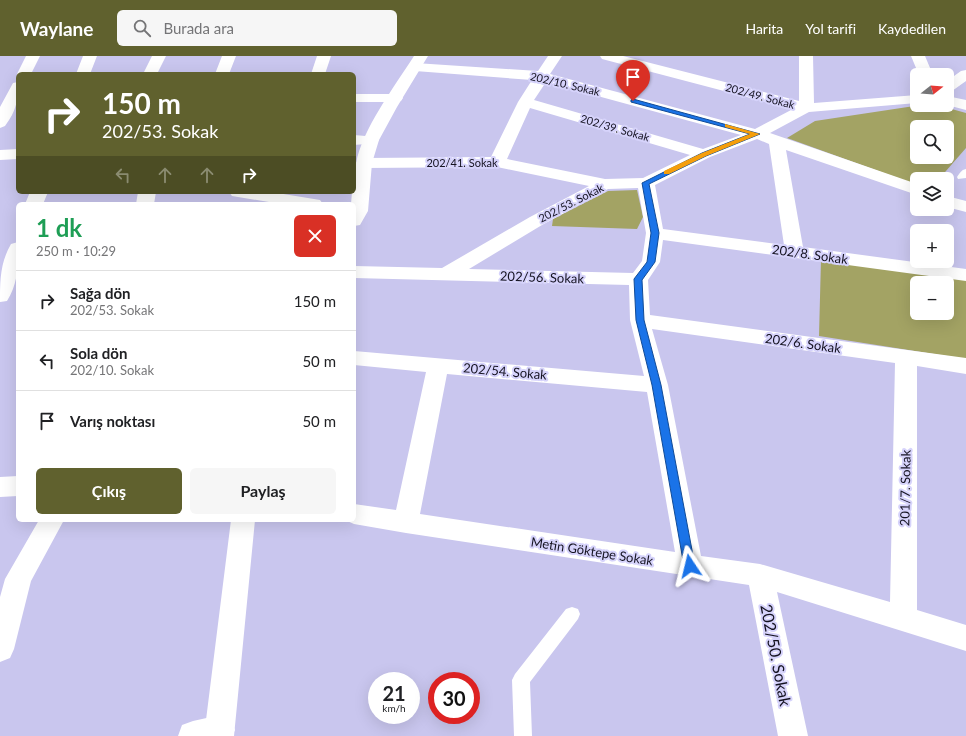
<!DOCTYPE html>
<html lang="tr">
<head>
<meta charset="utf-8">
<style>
	body { margin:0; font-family:Lato,sans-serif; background:#f6f6f6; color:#202124; height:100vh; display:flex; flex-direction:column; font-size:15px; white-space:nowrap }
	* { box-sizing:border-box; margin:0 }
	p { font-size:13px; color:#757577 }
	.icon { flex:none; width:22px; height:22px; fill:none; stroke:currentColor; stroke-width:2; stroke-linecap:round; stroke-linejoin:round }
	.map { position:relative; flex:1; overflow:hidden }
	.side { position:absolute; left:16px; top:146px; width:340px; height:320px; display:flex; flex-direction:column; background:#fff; border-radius:6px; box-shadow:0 4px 16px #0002 }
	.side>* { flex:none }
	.hud { position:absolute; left:16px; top:16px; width:340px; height:122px; border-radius:6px; box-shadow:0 4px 16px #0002; background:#60612e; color:#fff; overflow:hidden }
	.needle { width:26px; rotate:73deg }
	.buttons { position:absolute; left:910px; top:12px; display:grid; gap:8px }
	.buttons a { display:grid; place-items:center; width:44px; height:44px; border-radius:6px; background:#fff; box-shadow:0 4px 16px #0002; font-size:20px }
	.speed { position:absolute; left:368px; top:616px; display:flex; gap:8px; font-size:20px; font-weight:700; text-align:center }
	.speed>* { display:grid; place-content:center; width:52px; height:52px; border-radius:50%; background:#fff; box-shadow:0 4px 16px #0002; line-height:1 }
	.speed small { font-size:10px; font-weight:400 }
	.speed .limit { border:6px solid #d22; background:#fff; color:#111 }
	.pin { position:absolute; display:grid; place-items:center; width:34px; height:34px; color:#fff; margin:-41px -17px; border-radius:50% 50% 50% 0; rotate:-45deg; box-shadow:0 0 4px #0007 }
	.pin .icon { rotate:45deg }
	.me { position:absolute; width:44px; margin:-22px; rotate:350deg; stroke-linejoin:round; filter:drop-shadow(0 0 3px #0008) }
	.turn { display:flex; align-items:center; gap:14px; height:84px; padding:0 20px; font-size:18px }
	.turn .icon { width:52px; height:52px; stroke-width:2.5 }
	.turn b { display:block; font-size:28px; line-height:34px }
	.lanes { display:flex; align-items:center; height:38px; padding:0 20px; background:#0003; justify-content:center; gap:20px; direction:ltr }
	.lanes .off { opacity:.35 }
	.round { display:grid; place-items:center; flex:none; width:42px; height:42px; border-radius:6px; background:#f6f6f6 }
	.overview { display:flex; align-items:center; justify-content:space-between; height:68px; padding:0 20px }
	h1 { font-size:24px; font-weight:700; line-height:30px; color:#1e9e55 }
	.button { display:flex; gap:8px; margin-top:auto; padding:8px 20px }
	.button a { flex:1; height:46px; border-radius:6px; background:#60612e; color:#fff; font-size:16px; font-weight:700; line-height:46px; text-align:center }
	.button a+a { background:#f6f6f6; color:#202124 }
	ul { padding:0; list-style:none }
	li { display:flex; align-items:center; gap:12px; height:60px; padding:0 20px; border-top:1px solid #e0e0e0 }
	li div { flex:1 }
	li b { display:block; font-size:15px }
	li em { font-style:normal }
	header { display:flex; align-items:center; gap:24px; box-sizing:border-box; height:56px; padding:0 20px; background:#60612e; color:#fff }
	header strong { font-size:19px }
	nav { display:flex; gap:22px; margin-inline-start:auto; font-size:14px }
	.search { width:280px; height:36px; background:#f6f6f6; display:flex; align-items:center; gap:10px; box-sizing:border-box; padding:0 14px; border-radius:6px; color:#757577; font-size:15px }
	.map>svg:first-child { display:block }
	.green { fill:#a3a364; fill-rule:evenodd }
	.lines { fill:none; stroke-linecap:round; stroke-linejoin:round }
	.service { fill:#fff; fill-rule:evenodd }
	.minor { fill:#fff; fill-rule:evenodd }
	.secondary { fill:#fff; fill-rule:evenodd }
	.route { fill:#1a73e8; stroke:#114b97 }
	.slow { fill:#f59e0b }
	.labels { text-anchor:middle; stroke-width:4; stroke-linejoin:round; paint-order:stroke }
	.far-street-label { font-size:11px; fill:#141220; stroke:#d6d3fb }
	.street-label { font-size:13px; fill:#141220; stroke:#d6d3fb }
	.near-street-label { font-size:16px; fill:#141220; stroke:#d6d3fb }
</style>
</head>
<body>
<header>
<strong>Waylane</strong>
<div class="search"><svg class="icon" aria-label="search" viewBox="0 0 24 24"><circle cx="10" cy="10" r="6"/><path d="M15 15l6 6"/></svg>Burada ara</div>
<nav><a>Harita</a><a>Yol tarifi</a><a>Kaydedilen</a></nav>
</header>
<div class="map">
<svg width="966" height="680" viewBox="0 0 966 680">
	<rect width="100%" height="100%" fill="#c9c6ee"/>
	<path class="green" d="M 921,49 L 937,49 L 966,57 L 966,92 L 939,123 L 917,123 L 917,129 L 787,82 L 815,65 ZM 917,71 L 947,71 L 947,101 L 917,101 Z
		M 637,134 L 643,161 L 637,173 L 552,170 L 553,163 L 608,135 Z
		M 821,203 L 966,224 L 966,303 L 819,280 ZM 917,227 L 947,227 L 947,257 L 917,257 Z"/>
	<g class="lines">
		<path class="service" d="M 966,113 L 966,122 L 958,123 L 957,121 C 960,117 961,114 966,113 Z
			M 572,551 L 578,553 L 580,558 L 578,563 L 530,626 L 532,680 L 514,680 L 512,624 L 515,618 L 566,553 Z"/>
		<path class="minor" d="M 26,0 L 40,0 L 31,18 L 18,18 L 18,20 L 17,18 Z
			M 83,0 L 97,0 L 90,18 L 76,18 Z
			M 152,0 L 166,0 L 157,18 L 143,18 Z
			M 222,0 L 236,0 L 229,18 L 215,18 Z
			M 317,0 L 331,0 L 325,18 L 311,18 Z
			M 548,0 L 562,0 L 550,18 L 755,73 L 793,53 L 602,3 L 600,0 L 623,0 L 799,45 L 799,0 L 813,0 L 814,47 L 917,39 L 917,47 L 809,56 L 770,77 L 917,128 L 917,139 L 786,94 L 803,191 L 966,213 L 966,225 L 663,184 L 660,206 L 648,224 L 650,259 L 966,302 L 966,318 L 917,310 L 917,554 L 966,569 L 966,595 L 777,536 L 808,680 L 778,680 L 749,529 L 406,477 L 354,468 L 345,464 L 354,464 L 354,448 L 396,454 L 426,316 L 354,309 L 354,295 L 644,320 L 630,264 L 629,229 L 354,222 L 354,210 L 442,212 L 530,161 L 589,130 L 497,111 L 364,112 L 358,110 L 356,107 L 358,104 L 364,102 L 491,101 L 518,46 L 532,24 L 415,15 L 410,14 L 408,11 L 410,8 L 415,7 L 538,15 ZM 546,26 L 741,79 L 703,93 L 534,44 ZM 530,52 L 690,99 L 643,122 L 605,123 L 507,103 ZM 757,83 L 769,88 L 784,189 L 663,173 L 655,129 L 710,101 ZM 638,132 L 646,177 L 642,205 L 633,217 L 469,213 L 542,169 L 608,133 ZM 652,273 L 895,307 L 890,546 L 760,508 L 701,500 L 668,329 ZM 447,318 L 647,336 L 675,496 L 420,458 Z
			M 911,0 L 925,0 L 933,19 L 919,19 Z
			M 966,14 L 966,25 L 952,35 L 947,36 L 947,25 L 961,15 Z
			M 18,26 C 18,44 17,54 5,70 L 0,72 L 0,51 L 13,27 Z
			M 354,38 L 396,38 L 401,39 L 403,42 L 401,45 L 396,46 L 354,46 Z
			M 947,40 L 966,44 L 966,54 L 947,49 Z
			M 354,79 L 377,81 L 379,84 L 377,87 L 354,89 Z
			M 18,93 L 18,103 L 0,104 L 0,94 Z
			M 30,136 L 48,136 L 43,148 L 25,148 Z
			M 138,136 L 156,136 L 154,148 L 136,148 Z
			M 229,136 L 271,136 L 314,143 L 320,144 L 323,148 L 281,148 L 238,141 L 232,140 Z
			M 947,140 L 966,145 L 966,156 L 947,151 Z
			M 18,186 C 18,207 19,226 7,245 L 0,246 C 0,225 0,207 11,188 Z
			M 18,420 L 18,440 L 0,441 L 0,421 Z
			M 39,464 L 64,464 L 31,525 L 14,593 L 10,602 L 0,606 L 0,541 L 5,523 Z
			M 220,659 L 231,663 L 235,674 L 232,680 L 178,680 L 182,669 L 193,665 Z"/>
		<path class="secondary" d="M 414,0 L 428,0 L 397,51 L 379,84 L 372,107 L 368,155 L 360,169 L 354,170 L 354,148 L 351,148 L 352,136 L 354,136 C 354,127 354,117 356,108 C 362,73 395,30 414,0 Z
			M 231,464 L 255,464 L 234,680 L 204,680 Z"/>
	</g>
	<path class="route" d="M 633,43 L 760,78 L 706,100 L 649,128 L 659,177 L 655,206 L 642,224 L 644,264 L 661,329 L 695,510 L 694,514 L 690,515 L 686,514 L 684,510 L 652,329 L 636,264 L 634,223 L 647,206 L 651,177 L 642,127 L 702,97 L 750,78 L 631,46 L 631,44 Z"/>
	<path class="slow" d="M 725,68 L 760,78 L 706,100 L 669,118 L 664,118 L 664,115 L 702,97 L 750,78 L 725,71 Z"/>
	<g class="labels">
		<g class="far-street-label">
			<text transform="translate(565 28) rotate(13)" y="4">202/10. Sokak</text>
			<text transform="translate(760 40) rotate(15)" y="4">202/49. Sokak</text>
			<text transform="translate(615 72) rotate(16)" y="4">202/39. Sokak</text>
			<text x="462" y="111">202/41. Sokak</text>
			<text transform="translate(571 147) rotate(-27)" y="4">202/53. Sokak</text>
		</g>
		<g class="street-label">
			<text transform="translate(810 198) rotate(8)" y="5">202/8. Sokak</text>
			<text transform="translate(542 221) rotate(2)" y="5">202/56. Sokak</text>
			<text transform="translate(803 287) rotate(8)" y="5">202/6. Sokak</text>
			<text transform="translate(505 315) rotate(5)" y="5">202/54. Sokak</text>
			<text transform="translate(905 432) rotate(-89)" y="5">201/7. Sokak</text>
			<text transform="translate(592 495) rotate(9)" y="5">Metin Göktepe Sokak</text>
		</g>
		<g class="near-street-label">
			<text transform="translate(776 599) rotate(79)" y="6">202/50. Sokak</text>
		</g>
	</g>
</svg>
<div class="buttons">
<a><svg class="needle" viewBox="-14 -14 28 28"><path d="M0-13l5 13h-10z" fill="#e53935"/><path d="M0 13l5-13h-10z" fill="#757577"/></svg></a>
<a><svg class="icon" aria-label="search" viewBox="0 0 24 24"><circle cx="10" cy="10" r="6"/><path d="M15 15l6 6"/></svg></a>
<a><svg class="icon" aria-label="layers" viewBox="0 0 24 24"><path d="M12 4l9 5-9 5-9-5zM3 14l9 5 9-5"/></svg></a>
<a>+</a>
<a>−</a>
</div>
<div class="speed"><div>21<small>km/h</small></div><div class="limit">30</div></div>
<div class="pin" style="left:633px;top:45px;background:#d93025"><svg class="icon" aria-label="arrive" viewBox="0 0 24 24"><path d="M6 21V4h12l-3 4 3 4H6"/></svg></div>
<svg class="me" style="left:690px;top:510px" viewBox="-20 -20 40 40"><path d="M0-17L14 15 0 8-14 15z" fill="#1a73e8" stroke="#fff" stroke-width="4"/></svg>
<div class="hud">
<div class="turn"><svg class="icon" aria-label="right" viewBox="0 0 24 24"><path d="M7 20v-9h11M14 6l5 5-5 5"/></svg><div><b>150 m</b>202/53. Sokak</div></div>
<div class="lanes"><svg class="icon off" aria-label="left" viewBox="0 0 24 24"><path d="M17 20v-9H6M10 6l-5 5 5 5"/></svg><svg class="icon off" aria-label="ahead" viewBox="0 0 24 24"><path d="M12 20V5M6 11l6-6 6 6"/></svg><svg class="icon off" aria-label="ahead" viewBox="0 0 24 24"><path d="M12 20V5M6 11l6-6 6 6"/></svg><svg class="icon" aria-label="right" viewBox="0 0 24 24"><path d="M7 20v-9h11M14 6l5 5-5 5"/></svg></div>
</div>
<section class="side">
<div class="overview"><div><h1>1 dk</h1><p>250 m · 10:29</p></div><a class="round" style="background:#d93025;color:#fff"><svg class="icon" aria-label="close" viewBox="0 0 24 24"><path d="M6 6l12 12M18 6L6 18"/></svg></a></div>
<ul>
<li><svg class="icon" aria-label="right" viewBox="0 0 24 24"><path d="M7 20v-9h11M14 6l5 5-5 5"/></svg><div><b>Sağa dön</b><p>202/53. Sokak</p></div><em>150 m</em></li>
<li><svg class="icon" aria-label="left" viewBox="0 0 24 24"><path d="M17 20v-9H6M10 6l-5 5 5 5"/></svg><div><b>Sola dön</b><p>202/10. Sokak</p></div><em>50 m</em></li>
<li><svg class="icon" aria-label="arrive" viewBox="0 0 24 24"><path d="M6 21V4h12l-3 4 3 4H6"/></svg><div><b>Varış noktası</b></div><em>50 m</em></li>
</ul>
<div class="button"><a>Çıkış</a><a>Paylaş</a></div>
</section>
</div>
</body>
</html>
